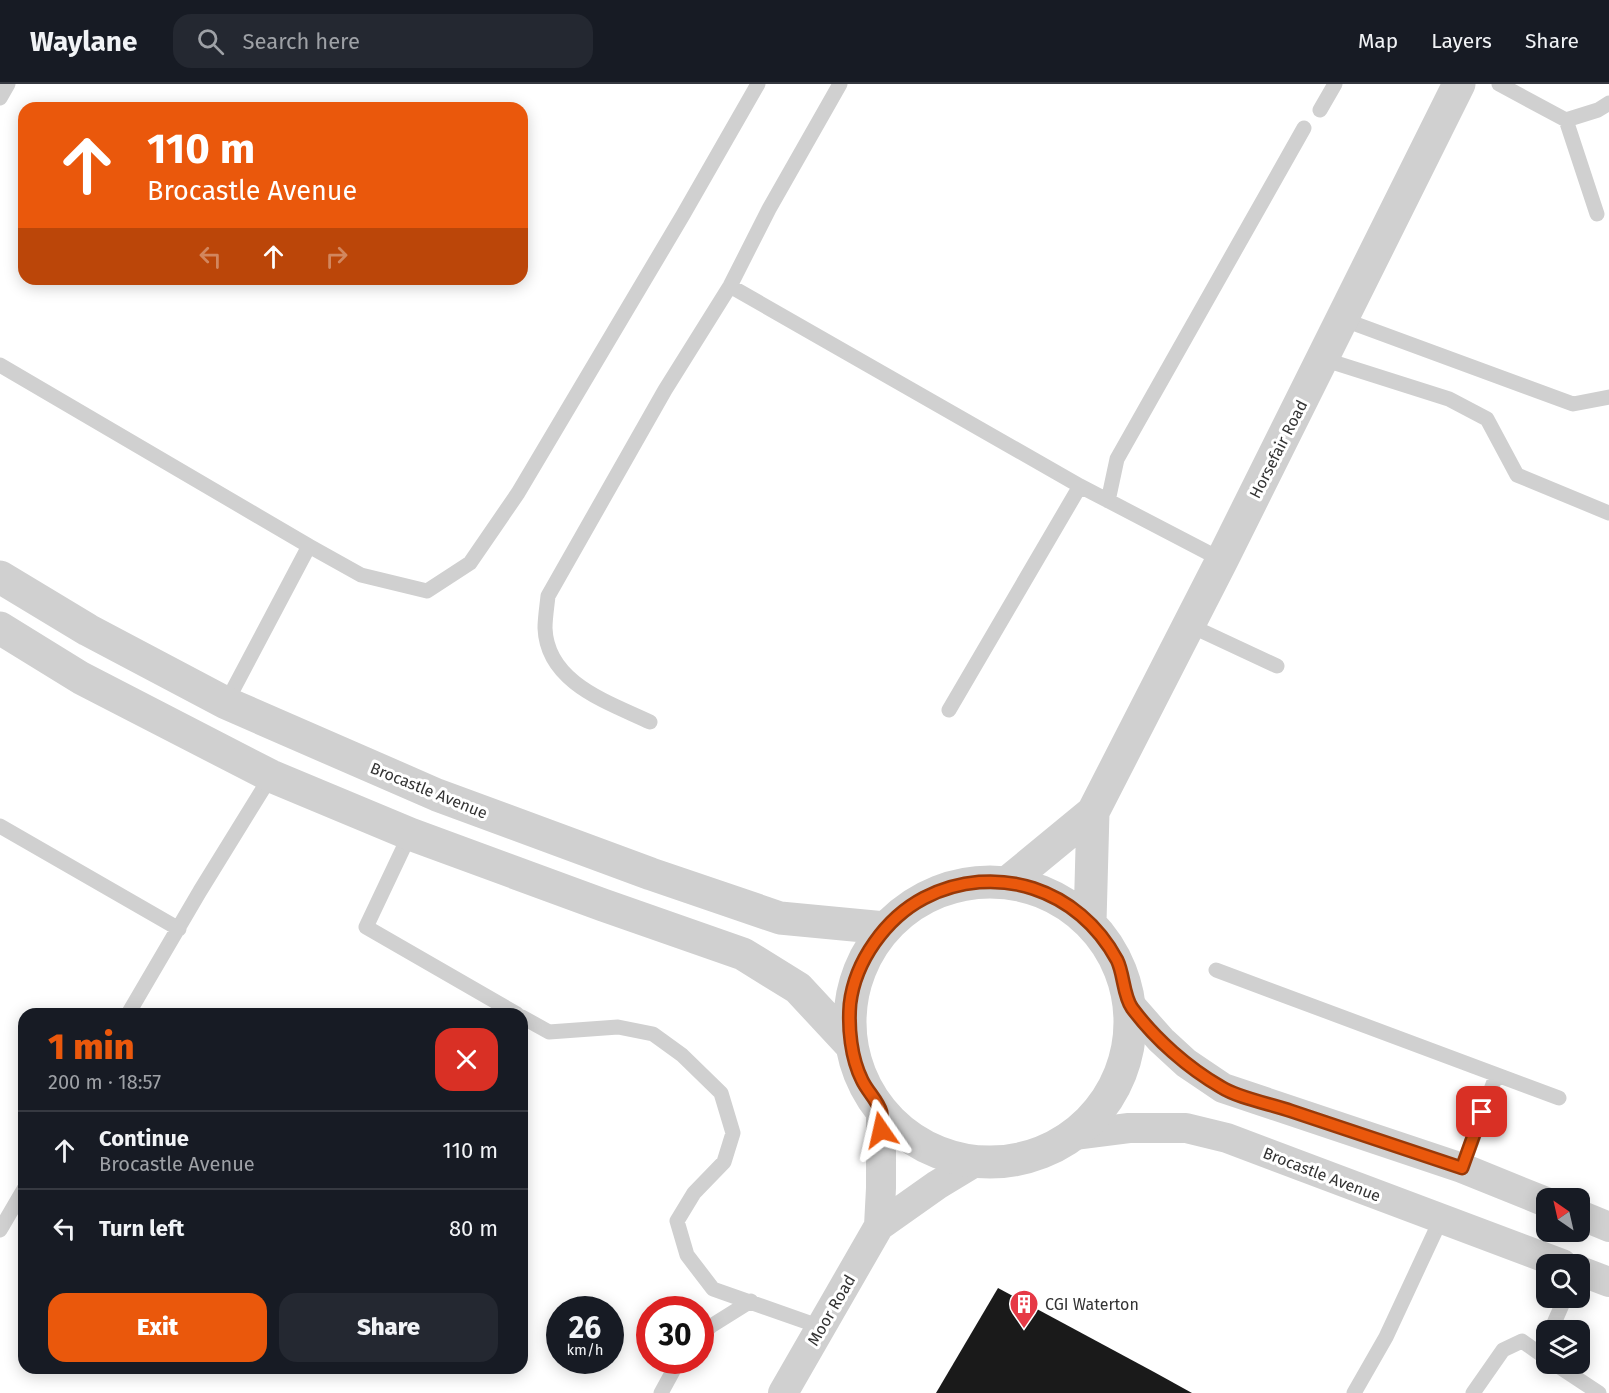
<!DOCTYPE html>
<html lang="en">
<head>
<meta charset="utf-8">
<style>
	body { margin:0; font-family:"Fira Sans",sans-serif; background:#242831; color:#f1f3f6; height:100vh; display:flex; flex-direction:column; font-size:22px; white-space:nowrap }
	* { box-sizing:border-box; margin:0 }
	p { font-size:20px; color:#9ea1a6 }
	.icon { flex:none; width:33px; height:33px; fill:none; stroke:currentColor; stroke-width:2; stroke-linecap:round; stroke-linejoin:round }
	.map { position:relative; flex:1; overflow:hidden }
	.sheet { position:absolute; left:18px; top:924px; width:510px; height:366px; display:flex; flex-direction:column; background:#171b24; border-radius:18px; box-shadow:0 3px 15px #0003 }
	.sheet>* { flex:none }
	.top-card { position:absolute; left:18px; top:18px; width:510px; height:183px; border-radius:18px; box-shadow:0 3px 15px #0003; background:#ea580c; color:#fff; overflow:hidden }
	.needle { width:39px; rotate:326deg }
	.fabs { position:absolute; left:1536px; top:1104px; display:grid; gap:12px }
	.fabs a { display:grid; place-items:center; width:54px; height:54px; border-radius:12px; background:#171b24; box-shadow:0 3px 15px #0003; font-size:30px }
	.speed { position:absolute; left:546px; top:1212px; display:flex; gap:12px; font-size:30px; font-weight:700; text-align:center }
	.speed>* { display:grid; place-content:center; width:78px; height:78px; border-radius:50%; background:#171b24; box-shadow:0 3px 15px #0003; line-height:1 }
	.speed small { font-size:15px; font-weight:400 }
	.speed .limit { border:9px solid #d22; background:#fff; color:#111 }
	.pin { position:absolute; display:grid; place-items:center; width:51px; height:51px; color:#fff; margin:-26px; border-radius:12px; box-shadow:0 3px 9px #0006 }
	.me { position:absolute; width:66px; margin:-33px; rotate:349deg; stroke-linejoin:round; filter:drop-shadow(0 0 4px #0008) }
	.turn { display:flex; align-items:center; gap:21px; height:126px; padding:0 30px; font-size:27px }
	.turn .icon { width:78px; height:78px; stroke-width:2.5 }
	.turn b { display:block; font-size:42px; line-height:51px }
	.lanes { display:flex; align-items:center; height:57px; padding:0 30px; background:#0003; justify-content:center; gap:30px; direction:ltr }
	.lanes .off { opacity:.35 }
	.round { display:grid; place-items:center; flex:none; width:63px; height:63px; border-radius:18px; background:#242831 }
	.summary { display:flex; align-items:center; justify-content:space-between; height:102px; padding:0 30px }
	h1 { font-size:36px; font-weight:800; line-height:45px; color:#ea580c }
	.action { display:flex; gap:12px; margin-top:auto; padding:12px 30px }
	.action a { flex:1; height:69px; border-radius:18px; background:#ea580c; color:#fff; font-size:24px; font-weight:800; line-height:69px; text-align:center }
	.action a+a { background:#242831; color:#f1f3f6 }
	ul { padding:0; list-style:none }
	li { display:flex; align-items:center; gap:18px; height:78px; padding:0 30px; border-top:2px solid #363941 }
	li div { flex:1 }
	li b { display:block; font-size:22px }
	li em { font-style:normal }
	header { display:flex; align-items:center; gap:36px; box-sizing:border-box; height:84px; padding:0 30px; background:#171b24; border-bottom:2px solid #363941 }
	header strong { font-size:28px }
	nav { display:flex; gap:33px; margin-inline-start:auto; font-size:21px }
	.search { width:420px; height:54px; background:#242831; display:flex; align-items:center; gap:15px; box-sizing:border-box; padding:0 21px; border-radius:18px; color:#9ea1a6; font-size:22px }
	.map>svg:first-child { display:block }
	.building { fill:#1a1a1a }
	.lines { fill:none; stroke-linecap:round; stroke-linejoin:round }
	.service { stroke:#d0d0d0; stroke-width:15 }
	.minor { stroke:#d0d0d0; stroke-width:30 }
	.tertiary { stroke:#d0d0d0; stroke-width:33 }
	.route-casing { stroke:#983908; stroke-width:15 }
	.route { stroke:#ea580c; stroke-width:10 }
	.labels { text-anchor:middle; stroke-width:6; stroke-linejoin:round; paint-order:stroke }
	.street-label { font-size:16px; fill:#333; stroke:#fff }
	.poi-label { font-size:16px; fill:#333; stroke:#fff; text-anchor:start }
</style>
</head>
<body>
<header>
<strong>Waylane</strong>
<div class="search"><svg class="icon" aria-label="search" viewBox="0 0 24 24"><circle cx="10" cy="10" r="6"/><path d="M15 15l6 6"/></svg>Search here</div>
<nav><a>Map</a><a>Layers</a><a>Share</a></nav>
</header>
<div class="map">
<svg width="1609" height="1309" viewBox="0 0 1609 1309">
	<rect width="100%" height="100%" fill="#fff"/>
	<path class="building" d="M 998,1204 L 1154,1288 L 1192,1309 L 936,1309 Z"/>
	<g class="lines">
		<path class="service" d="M 1499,0 L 1566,36 L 1597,130
			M 0,14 L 8,0
			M 1320,26 L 1335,0
			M 1566,36 L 1598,26 L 1609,19
			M 730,202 L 1080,402 L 1222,476
			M 1342,235 L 1573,320 L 1609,313
			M 1323,275 L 1449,315 L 1487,335 L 1517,391 L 1609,429
			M 0,281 L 309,462
			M 1108,417 L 1117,375 L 1304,44
			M 1189,541 L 1277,582
			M 226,619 L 309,462 L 361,491 L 427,507 L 470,479 L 518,409 L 683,131 L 758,0
			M 949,626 L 1080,402
			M 650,638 C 608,618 547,599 545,544 C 545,534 547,522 548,512 L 665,306 L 730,202 L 769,125 L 840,0
			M 0,742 L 179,845
			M 410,750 L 366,843 L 517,930
			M 1216,886 L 1559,1014
			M 128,930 L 200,807 L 271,692
			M 522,933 L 549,948 L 618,943 L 653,950 L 682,971 L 721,1009 L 733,1049 L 724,1078 L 694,1109 L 677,1137 L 687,1171 L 713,1205 L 821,1243
			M 1462,1084 L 1496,992
			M 0,1146 L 24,1105
			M 1551,1246 L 1565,1214
			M 700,1253 L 711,1242 L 751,1217
			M 1555,1280 L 1599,1309
			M 661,1309 L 679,1276
			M 1354,1309 L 1386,1253 L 1441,1135
			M 1473,1309 L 1503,1266 L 1522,1257 L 1546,1274"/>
		<path class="minor" d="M 1131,922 L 1161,956 L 1186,979 L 1223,1004 L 1462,1084 L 1546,1118
			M 1074,1051 L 1129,1044 L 1186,1044 L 1227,1054 L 1562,1180
			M 1580,1131 L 1609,1143
			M 879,1142 L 881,1104 L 881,1027
			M 1580,1187 L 1609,1198
			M 783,1309 L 879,1142 L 937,1101 L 975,1078"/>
		<path class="tertiary" d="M 0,493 L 88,546 L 226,619 L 437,711 L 651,790 L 780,834 L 885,844
			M 0,544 L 81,594 L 271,692 L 410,750 L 603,821 L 743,870 L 798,904 L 851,961
			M850 938a140 140 0 1 1 280 0a140 140 0 1 1-280 0Z
			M 1008,798 L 1093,728 L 1222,476 L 1459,0
			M 1090,838 L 1093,728"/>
	</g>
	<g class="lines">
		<g class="route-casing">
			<path id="route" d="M 881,1046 C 881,1041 882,1034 881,1028 C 878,1017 867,1007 862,996 C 851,974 848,944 850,920 C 855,877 886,834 924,814 C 996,777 1079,805 1117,876 C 1124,890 1123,911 1132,924 C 1155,955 1188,984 1221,1003 C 1238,1014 1271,1020 1291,1027 C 1348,1046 1405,1065 1462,1084 L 1482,1028"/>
		</g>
		<use href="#route" class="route"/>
	</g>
	<defs>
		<g id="building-pin" transform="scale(1.5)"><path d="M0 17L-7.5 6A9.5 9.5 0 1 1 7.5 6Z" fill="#e63946" stroke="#fff"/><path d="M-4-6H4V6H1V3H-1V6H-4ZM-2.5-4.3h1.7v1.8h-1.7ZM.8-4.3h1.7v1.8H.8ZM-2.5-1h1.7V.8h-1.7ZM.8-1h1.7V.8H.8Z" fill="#fff"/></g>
	</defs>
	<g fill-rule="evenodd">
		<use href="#building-pin" x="1024" y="1220"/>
	</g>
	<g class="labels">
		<g class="street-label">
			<text transform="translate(1278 365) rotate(-63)" y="6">Horsefair Road</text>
			<text transform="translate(429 706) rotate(22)" y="6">Brocastle Avenue</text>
			<text transform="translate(1322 1090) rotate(21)" y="6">Brocastle Avenue</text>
			<text transform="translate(831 1226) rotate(-60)" y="6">Moor Road</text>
		</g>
		<g class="poi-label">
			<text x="1045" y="1226">CGI Waterton</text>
		</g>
	</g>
</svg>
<div class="fabs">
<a><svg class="needle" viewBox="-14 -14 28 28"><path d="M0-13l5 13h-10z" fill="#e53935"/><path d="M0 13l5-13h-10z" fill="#9ea1a6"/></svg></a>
<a><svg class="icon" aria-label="search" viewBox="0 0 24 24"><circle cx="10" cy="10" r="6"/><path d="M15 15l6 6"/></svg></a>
<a><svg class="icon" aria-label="layers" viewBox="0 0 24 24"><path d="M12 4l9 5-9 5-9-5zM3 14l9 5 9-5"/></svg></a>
</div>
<div class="speed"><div>26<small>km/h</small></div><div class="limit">30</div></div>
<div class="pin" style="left:1482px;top:1028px;background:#d93025"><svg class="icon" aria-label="arrive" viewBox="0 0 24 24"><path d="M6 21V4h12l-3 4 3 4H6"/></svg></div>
<svg class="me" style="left:881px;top:1046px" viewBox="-20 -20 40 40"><path d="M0-17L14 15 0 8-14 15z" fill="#ea580c" stroke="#fff" stroke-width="4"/></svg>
<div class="top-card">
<div class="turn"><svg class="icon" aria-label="ahead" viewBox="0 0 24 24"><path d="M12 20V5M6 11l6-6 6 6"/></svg><div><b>110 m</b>Brocastle Avenue</div></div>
<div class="lanes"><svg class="icon off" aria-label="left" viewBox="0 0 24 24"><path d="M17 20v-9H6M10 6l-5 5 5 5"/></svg><svg class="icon" aria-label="ahead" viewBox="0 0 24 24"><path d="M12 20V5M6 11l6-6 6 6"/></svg><svg class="icon off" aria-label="right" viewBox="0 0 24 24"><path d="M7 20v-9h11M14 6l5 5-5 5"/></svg></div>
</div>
<section class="sheet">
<div class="summary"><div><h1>1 min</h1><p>200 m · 18:57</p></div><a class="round" style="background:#d93025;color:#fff"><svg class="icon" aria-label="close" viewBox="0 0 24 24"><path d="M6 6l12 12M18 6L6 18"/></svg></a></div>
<ul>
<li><svg class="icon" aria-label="ahead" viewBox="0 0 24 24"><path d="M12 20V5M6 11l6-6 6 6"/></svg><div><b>Continue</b><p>Brocastle Avenue</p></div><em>110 m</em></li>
<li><svg class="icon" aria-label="left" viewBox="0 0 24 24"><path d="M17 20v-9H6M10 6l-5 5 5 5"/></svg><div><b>Turn left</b></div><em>80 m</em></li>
</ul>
<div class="action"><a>Exit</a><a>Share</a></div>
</section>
</div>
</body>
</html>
